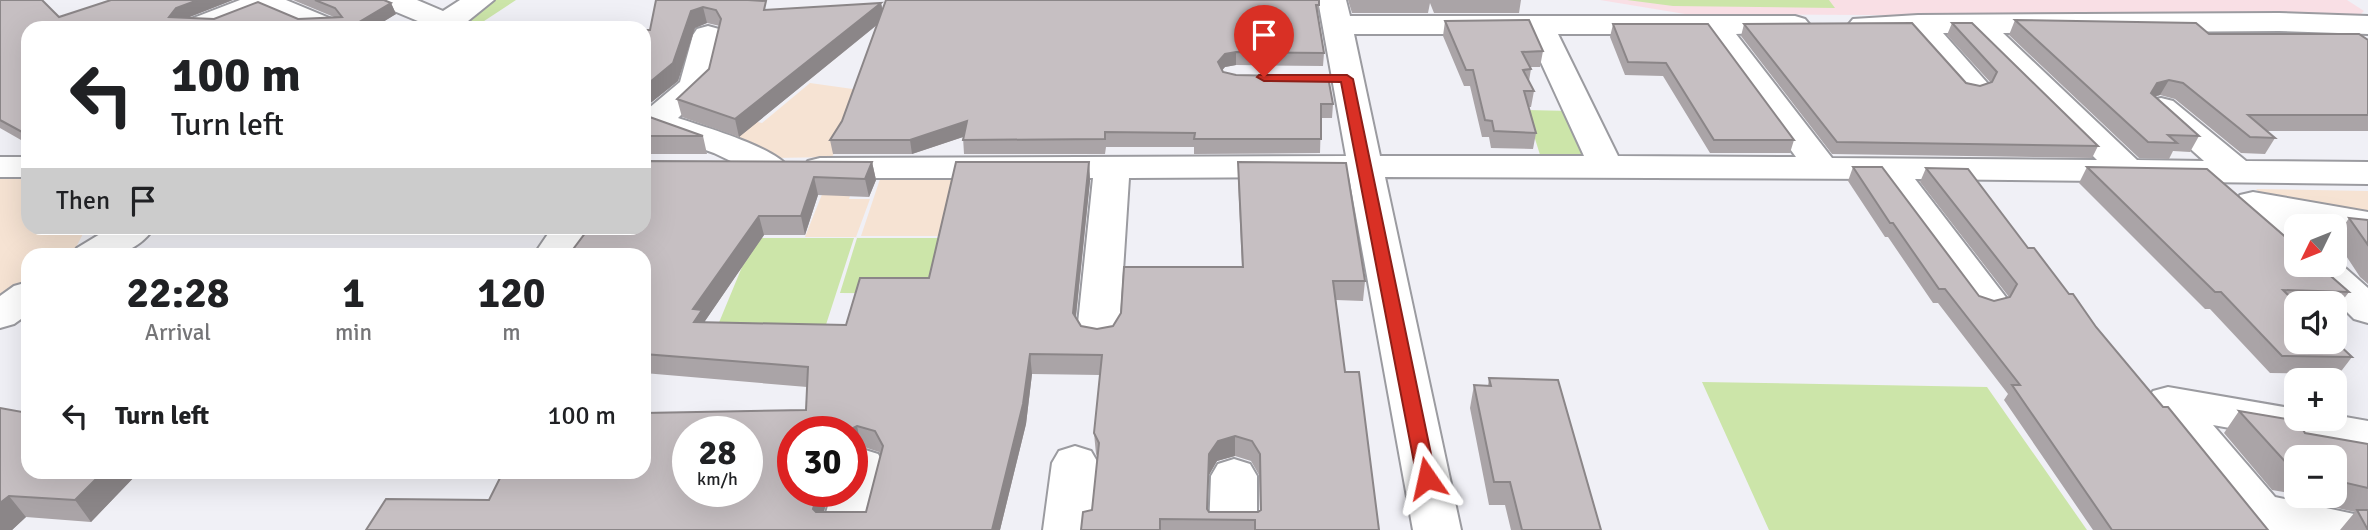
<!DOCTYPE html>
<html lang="en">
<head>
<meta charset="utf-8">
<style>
	body { margin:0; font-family:Signika,sans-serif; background:#f6f6f6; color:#202124; height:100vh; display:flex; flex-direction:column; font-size:26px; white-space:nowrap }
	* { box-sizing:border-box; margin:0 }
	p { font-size:23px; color:#757577 }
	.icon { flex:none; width:38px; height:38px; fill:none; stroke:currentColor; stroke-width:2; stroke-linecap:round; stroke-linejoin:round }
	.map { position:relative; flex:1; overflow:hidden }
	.side { position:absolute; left:21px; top:248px; width:630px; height:231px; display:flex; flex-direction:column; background:#fff; border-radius:21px; box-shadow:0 7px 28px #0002 }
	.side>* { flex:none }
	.top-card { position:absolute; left:21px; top:21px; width:630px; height:214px; border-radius:21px; box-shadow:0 7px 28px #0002; background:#fff; color:#202124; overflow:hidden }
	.needle { width:46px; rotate:227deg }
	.tools { position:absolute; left:2284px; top:214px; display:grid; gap:14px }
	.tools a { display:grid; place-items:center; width:63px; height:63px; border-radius:14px; background:#fff; box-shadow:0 7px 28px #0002; font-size:35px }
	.speed { position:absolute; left:672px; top:416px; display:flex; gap:14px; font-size:35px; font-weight:700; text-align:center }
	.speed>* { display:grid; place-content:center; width:91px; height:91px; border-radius:50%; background:#fff; box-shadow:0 7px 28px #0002; line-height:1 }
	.speed small { font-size:18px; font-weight:400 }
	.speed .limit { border:10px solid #d22; background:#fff; color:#111 }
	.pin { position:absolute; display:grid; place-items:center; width:60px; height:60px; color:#fff; margin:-72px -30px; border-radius:50% 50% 50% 0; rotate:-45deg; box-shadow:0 0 7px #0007 }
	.pin .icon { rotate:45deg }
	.me { position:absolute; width:77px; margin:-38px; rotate:349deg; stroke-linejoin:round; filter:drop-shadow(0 0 5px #0008) }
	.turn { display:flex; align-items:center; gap:24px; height:147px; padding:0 35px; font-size:32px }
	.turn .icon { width:91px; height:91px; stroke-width:2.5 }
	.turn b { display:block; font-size:49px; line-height:60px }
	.then { display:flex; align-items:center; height:66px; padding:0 35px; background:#0003; gap:14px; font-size:26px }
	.eta { display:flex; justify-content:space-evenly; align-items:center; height:119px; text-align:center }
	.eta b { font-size:42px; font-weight:800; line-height:49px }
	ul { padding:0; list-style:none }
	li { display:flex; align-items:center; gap:21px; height:98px; padding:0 35px }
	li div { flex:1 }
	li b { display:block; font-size:26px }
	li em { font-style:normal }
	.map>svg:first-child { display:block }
	.industrial { fill:#f6e3d3 }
	.education { fill:#f9dfe5 }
	.green { fill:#cce5a9 }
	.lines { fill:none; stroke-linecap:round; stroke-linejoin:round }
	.minor-casing { stroke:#9b9ba0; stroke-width:4 }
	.minor { fill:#fff; fill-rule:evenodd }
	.wall { fill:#aaa4a7; fill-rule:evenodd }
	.shaded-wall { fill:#8b8688 }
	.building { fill:#c6bfc2; stroke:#8b8688; stroke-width:2; fill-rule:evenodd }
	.route { fill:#d93025; stroke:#8d1f18; stroke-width:2 }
</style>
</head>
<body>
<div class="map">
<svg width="2368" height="530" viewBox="0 0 2368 530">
	<rect width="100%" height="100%" fill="#f0f0f6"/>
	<path class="industrial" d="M 810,83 L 867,91 L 832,157 L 773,158 L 726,138 L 749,120 L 762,123 Z
		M 28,173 L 28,228 L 86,228 L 72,255 L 28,256 L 28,282 L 0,299 L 0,174 Z
		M 881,176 L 955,177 L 940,236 L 861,236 Z
		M 829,177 L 856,177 L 849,199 L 870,199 L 856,237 L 805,237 Z
		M 2256,189 L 2368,191 L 2368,218 L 2272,204 Z"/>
	<path class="education" d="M 1600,0 L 2347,0 L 2364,11 L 2357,18 L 1685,14 Z"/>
	<path class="green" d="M 488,0 L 516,0 L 475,27 L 457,20 Z
		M 1627,0 L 1829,0 L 1835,8 L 1673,6 Z
		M 1526,110 L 1571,111 L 1588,159 L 1541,158 Z
		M 754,238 L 854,238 L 822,337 L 713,337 Z
		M 857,238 L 939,238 L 969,294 L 840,293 Z
		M 1702,382 L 1987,387 L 2087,530 L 1769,530 Z"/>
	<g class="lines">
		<g class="minor-casing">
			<path id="minor" d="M 240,0 L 286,0 L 339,22 L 344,28 L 304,28 L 264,11 L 220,28 L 178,28 L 183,22 Z
				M 378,0 L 417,0 L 443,11 L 460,0 L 494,0 L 468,21 L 474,28 L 422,28 L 425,24 L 382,6 Z
				M 1318,0 L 1346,0 L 1350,16 L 1795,16 L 1805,19 L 1810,25 L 1805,31 L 1736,34 L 1832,158 L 2097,160 L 1969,33 L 1943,33 L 1990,86 L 1985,93 L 1974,96 L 1963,93 L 1910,33 L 1853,31 L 1848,25 L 1853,19 L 1918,15 L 2279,13 L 2368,16 L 2368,34 L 2279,31 L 2003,33 L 2137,160 L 2204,161 L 2145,108 L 2149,101 L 2161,98 L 2173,101 L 2246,161 L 2368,162 L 2368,184 L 1915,179 L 2008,300 L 2002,309 L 1988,313 L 1974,309 L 1879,179 L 1385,177 L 1461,530 L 1413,530 L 1349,177 L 1129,178 L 1119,333 L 1113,343 L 1098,346 L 1083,343 L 1077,333 L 1093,178 L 820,178 L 808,175 L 803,168 L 808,161 L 820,158 L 1346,156 ZM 1354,34 L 1528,34 L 1584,156 L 1380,156 ZM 1558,34 L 1706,34 L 1796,157 L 1618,156 Z
				M 708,26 L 719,29 L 723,35 L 711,86 L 678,118 C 704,127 775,147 789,168 L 784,175 L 772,178 L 760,175 L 714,153 L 644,128 L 644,107 L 649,108 L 680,82 L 693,35 L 697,29 Z
				M 0,157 L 28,157 L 28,177 L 0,177 Z
				M 2253,192 L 2368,212 L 2368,234 L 2334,229 L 2334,226 L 2296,223 L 2299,226 L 2296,226 L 2296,254 L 2283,251 L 2235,203 L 2240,195 Z
				M 110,228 L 154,228 C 132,259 104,256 71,256 L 77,248 Z
				M 552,228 L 589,228 L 571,256 L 533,256 Z
				M 2334,258 L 2368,288 L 2368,323 L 2354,319 L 2299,264 L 2334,264 Z
				M 28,282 L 28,314 L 14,324 L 0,328 L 0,296 L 14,286 Z
				M 2168,387 L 2296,409 L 2296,418 L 2334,418 L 2334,415 L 2368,421 L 2368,453 L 2213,425 L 2275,497 L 2368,517 L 2368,530 L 2247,530 L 2146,402 L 2153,391 Z
				M 1075,446 L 1091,451 L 1098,463 L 1091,530 L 1043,530 L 1052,463 L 1059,451 Z
				M 862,449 L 878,454 L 885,466 L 869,530 L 821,530 L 832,492 L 852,492 L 852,452 Z
				M 1234,459 L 1250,464 L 1257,476 L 1257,530 L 1209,530 L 1211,476 L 1218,464 Z"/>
		</g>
		<use href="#minor" class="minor"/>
	</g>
	<path class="wall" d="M 0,0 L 59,17 L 233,0 L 187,18 L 214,19 L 298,19 L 334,17 L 293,0 L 384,0 L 391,3 L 396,14 L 373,28 L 28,28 L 28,144 L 0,128 Z
		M 656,0 L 767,10 L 881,3 L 883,10 L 1319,5 L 1318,18 L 1324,53 L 1323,66 L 1236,65 L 1225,67 L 1222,70 L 1223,72 L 1333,104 L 1332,118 L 1321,118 L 1320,153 L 1194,154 L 1194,147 L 1106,147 L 1105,154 L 964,154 L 963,137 L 912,154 L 833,154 L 830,140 L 842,121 L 877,25 L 739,137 L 682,117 L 677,99 L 709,69 L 720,26 L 707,23 L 695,28 L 678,81 L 648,105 L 644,105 L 644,35 L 650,30 Z
		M 1348,0 L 1521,0 L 1519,13 L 1434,13 L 1430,3 L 1428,13 L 1352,13 Z
		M 2015,20 L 2209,34 L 2368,40 L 2368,131 L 2266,131 L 2275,138 L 2265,154 L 2241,153 L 2175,99 L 2160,95 L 2155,97 L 2199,136 L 2190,152 L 2173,151 L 2169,159 L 2139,158 L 2009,35 Z
		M 1445,21 L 1543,51 L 1540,67 L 1530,67 L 1531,69 L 1529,81 L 1534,91 L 1531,107 L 1529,107 L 1536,133 L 1533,149 L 1491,148 L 1489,137 L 1482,137 L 1470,86 L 1464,86 L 1443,36 Z
		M 1952,23 L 2098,146 L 2092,158 L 1832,154 L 1741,36 L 1744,24 L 1980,86 L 1991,83 L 1947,35 Z
		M 1613,24 L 1794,140 L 1790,153 L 1710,153 L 1663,76 L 1625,75 L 1610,37 Z
		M 644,115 L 703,136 L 707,154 L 644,154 Z
		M 644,161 L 872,162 L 876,180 L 869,197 L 818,195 L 805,235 L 764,235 L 705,321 L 705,322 L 846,325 L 929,278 L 1089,162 L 1090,181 L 1076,318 L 1081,326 L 1097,329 L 1113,326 L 1242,267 L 1238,180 L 1238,162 L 1365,281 L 1363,301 L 1336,300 L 1345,372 L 1379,530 L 1081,530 L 1092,510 L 1098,458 L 1096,454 L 1094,433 L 1100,375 L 1032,374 L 1026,424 L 1000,530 L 489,500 L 806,410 L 807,387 L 644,373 ZM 852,432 L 852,451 L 861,446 L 879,452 L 881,455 L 866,512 L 824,512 L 830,492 L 793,492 ZM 1235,456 L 1251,461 L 1259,475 L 1260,511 L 1258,512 L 1209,512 L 1207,510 L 1209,475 L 1217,461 Z
		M 1853,167 L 1979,296 L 1994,301 L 2009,297 L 1920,182 L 1926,168 L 2028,248 L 2268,530 L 2093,530 L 2004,400 L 2008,394 L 1938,303 L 1933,303 L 1888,237 L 1885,237 L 1848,181 Z
		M 2087,167 L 2349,292 L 2336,309 L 2334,309 L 2334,303 L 2296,303 L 2352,357 L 2339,374 L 2270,373 L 2210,309 L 2205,309 L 2079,183 Z
		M 2349,218 L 2368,220 L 2368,284 L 2360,277 L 2335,239 Z
		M 1489,378 L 1601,530 L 1511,530 L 1505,505 L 1489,505 L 1470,408 L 1474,385 L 1488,386 Z
		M 0,408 L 28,472 L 139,472 L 91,522 L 26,517 L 12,530 L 0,530 Z
		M 2239,411 L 2305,433 L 2368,444 L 2368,530 L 2340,530 L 2355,512 L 2324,505 L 2321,499 L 2301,495 L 2334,495 L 2334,457 L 2296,457 L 2296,494 L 2272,490 L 2224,433 Z"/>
	<path class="shaded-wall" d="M 198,0 L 233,0 L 182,20 L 169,17 L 176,8 Z
		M 391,3 L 396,14 L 373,28 L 349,28 Z
		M 881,3 L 884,19 L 739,137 L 735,119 Z
		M 703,7 L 707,23 L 695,28 L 678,81 L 648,105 L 644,87 L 691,11 Z
		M 1236,52 L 1236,65 L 1225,67 L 1218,75 L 1218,62 L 1225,54 Z
		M 2169,80 L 2160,95 L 2148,98 L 2142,108 L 2157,83 Z
		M 967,121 L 969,135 L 912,154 L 910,140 Z
		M 872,162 L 876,180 L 869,197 L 865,179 Z
		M 1089,162 L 1090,181 L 1074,333 L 1073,313 Z
		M 814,177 L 818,195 L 805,235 L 801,216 Z
		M 759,216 L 764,235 L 705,321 L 707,329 L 694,322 L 693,309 Z
		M 1030,354 L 1032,374 L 1026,424 L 1000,530 L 992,530 Z
		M 857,426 L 861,446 L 852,451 L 852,432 L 845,432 Z
		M 1235,436 L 1235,456 L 1217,461 L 1209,475 L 1209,454 L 1218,441 Z
		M 103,472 L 139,472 L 91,522 L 75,500 Z
		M 818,492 L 830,492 L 818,529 L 813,509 Z
		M 9,496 L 26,517 L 12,530 L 0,530 L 0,503 Z"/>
	<path class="building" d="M 0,0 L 42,0 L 59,17 L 111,0 L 198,0 L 176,8 L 169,17 L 214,19 L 258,2 L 298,19 L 342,17 L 335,8 L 315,0 L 384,0 L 391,3 L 349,28 L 28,28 L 28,132 L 22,132 L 0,120 Z
		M 656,0 L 748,0 L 766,1 L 764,10 L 881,3 L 735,119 L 677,99 L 709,69 L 721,19 L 716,10 L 703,7 L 691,11 L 673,63 L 644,87 L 644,35 L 646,30 L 650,30 Z
		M 886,0 L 1319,0 L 1319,5 L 1316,5 L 1324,53 L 1236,52 L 1225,54 L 1218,62 L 1223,72 L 1236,75 L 1328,77 L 1333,104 L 1321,104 L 1321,139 L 1194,139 L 1195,133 L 1105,132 L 1105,139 L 963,140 L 967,121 L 910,140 L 830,140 L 842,121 Z
		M 1529,20 L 1543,51 L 1522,52 L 1531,69 L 1523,70 L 1534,91 L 1524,91 L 1536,133 L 1494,131 L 1492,121 L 1485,120 L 1473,70 L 1466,70 L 1445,21 Z
		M 2015,20 L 2196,23 L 2209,34 L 2359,34 L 2368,40 L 2368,115 L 2248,115 L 2275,138 L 2250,137 L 2183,83 L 2169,80 L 2157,83 L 2151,93 L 2199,136 L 2168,135 L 2177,143 L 2148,142 Z
		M 1912,23 L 1966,83 L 1980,86 L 1992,82 L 1997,72 L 1952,23 L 1972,23 L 2098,146 L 1837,142 L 1744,24 Z
		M 1613,24 L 1708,24 L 1794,140 L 1714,140 L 1666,63 L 1628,62 Z
		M 644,115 L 703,136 L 644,136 Z
		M 644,161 L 872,162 L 865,179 L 814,177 L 801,216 L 759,216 L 693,309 L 702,310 L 694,322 L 846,325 L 860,278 L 929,278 L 956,162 L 1089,162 L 1073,313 L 1081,326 L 1097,329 L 1113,326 L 1121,313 L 1124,267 L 1243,267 L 1238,162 L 1346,163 L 1365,281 L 1333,281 L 1345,372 L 1359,372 L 1379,530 L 1255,530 L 1255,520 L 1160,519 L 1160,530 L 1081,530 L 1083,512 L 1092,510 L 1099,443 L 1094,433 L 1102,355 L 1030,354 L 1023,404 L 992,530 L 366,530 L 386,499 L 489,500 L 503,472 L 644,472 L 644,413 L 806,410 L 808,367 L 644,354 L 644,256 L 568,256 L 589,228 L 644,228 ZM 857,426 L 875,431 L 883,446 L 866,512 L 816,512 L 813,509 L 818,492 L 793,492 L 793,432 L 845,432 ZM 688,432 L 747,432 L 747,492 L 688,492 ZM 1235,436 L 1252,441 L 1260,454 L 1261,510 L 1258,512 L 1209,512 L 1207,509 L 1209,454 L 1218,441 Z
		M 1853,167 L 1882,167 L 1979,296 L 1994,301 L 2010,297 L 2017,284 L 1926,168 L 1968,169 L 2028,248 L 2034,248 L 2069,294 L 2073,294 L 2096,327 L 2163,407 L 2168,407 L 2268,530 L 2112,530 L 2012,385 L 2020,385 L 1945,289 L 1939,289 L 1893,223 L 1890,223 Z
		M 2087,167 L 2207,169 L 2296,246 L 2296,264 L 2317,264 L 2349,292 L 2283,290 L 2296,303 L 2296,341 L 2334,341 L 2334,340 L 2352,357 L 2282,356 L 2221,292 L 2215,292 Z
		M 2349,218 L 2368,220 L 2368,245 Z
		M 1489,378 L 1558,380 L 1601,530 L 1522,530 L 1510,482 L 1494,482 L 1474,385 L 1491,386 Z
		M 0,408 L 28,413 L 28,472 L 103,472 L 75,500 L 9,496 L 0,503 Z
		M 2239,411 L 2298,421 L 2305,433 L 2368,444 L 2368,488 L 2342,482 L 2339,476 L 2334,475 L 2334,457 L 2296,457 L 2296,469 L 2290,467 Z
		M 2357,510 L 2368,510 L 2368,530 Z"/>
	<path class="route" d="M 1259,75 L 1347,75 L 1353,79 L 1436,478 L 1434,483 L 1427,485 L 1417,478 L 1341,82 L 1264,81 L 1257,77 Z"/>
</svg>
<div class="tools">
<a><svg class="needle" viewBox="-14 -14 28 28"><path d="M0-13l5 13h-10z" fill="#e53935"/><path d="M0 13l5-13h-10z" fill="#757577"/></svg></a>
<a><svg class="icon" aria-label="sound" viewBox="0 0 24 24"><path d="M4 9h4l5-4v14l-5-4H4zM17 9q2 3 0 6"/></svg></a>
<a>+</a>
<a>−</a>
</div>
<div class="speed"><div>28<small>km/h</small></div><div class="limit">30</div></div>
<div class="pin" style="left:1264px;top:77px;background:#d93025"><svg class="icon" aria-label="arrive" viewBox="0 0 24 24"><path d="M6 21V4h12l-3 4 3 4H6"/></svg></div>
<svg class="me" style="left:1427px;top:478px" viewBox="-20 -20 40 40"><path d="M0-17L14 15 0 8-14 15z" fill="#d93025" stroke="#fff" stroke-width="4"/></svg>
<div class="top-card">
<div class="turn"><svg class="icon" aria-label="left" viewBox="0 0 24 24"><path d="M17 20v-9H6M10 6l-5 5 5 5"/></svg><div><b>100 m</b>Turn left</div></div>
<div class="then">Then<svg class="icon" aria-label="arrive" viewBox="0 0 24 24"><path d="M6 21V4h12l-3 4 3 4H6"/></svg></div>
</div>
<section class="side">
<div class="eta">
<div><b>22:28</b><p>Arrival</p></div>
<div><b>1</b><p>min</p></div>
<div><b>120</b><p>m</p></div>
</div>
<ul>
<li><svg class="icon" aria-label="left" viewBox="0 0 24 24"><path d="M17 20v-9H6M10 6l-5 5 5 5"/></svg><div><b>Turn left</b></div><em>100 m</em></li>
</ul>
</section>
</div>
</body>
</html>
